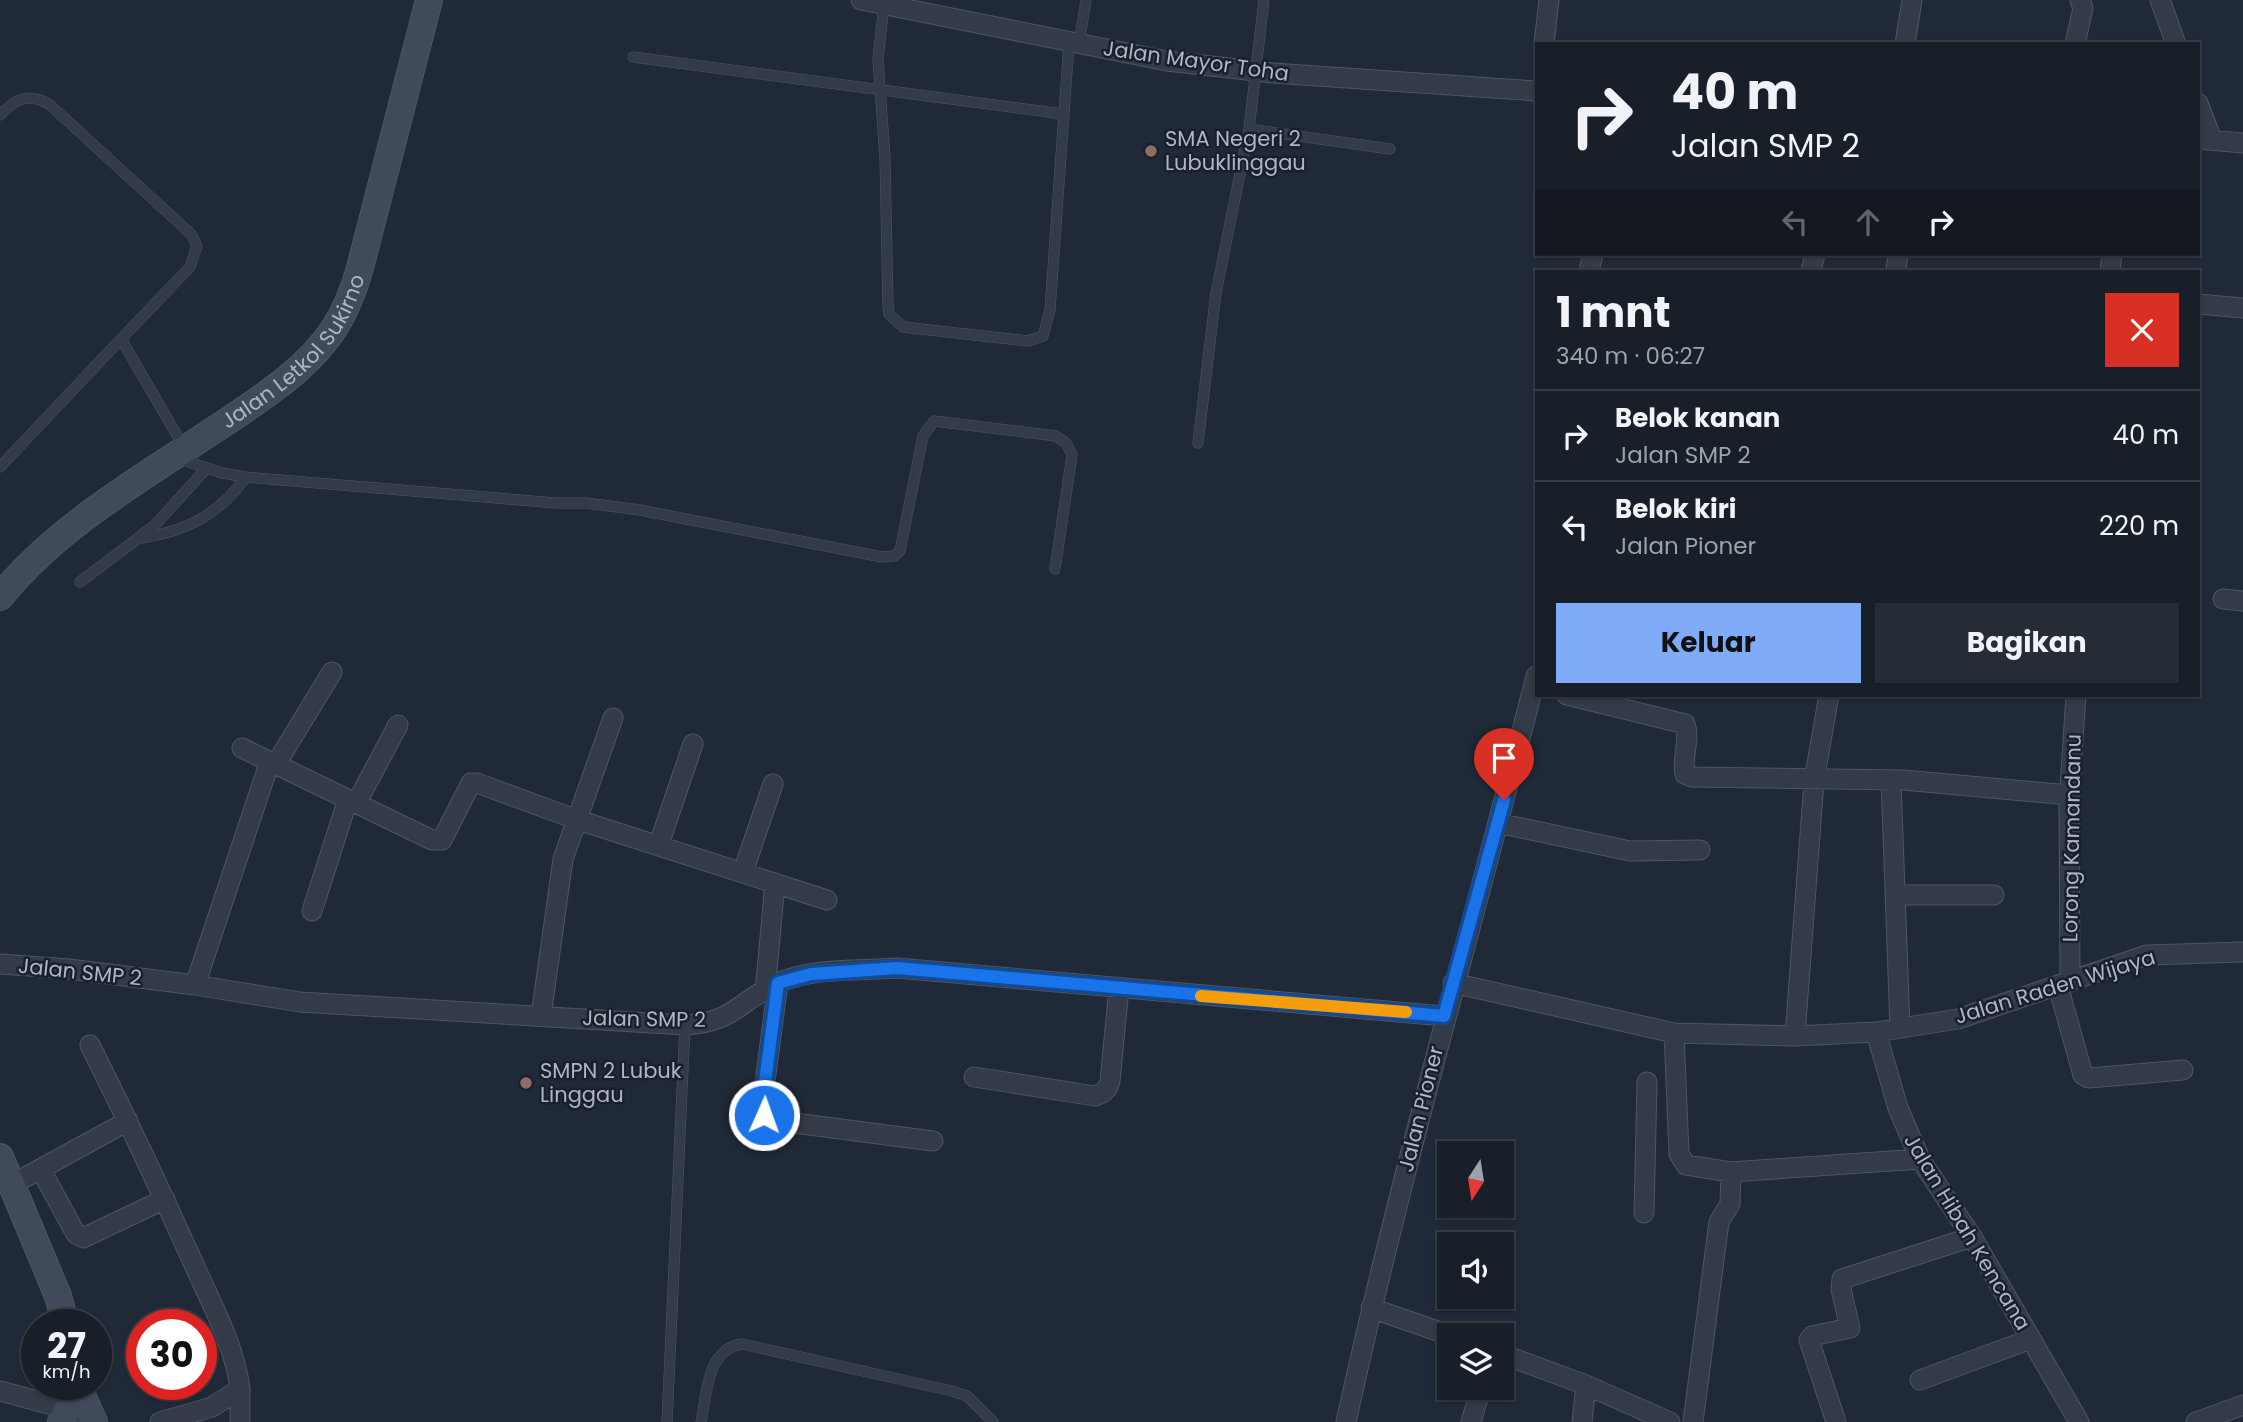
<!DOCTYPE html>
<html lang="id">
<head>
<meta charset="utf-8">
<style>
	body { margin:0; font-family:Poppins,sans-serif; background:#252c35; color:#f1f3f6; height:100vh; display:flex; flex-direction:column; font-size:26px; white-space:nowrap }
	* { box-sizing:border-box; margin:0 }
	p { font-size:23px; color:#9fa2a8 }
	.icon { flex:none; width:38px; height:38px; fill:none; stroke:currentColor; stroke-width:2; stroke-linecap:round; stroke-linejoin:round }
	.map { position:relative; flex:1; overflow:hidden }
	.drawer { position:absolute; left:1535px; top:270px; width:665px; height:427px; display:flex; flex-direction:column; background:#181f29; border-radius:0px; box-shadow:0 2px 5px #0004,0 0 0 2px #363d46 }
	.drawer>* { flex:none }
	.banner { position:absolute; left:1535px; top:42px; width:665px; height:214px; border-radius:0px; box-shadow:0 2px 5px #0004,0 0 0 2px #363d46; background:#181f29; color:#f1f3f6; overflow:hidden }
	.needle { width:46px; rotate:192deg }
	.controls { position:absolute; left:1437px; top:1141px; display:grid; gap:14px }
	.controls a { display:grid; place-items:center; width:77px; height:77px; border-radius:0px; background:#181f29; box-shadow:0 2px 5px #0004,0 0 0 2px #363d46; font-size:35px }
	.speed { position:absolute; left:21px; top:1309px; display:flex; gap:14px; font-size:35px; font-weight:700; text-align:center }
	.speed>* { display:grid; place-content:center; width:91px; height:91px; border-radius:50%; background:#181f29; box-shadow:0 2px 5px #0004,0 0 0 2px #363d46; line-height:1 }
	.speed small { font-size:18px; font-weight:400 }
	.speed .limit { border:10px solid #d22; background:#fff; color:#111 }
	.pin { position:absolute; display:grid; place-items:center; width:60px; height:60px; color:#fff; margin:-72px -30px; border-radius:50% 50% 50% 0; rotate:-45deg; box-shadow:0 0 7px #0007 }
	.pin .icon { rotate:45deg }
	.me { position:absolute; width:77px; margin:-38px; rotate:2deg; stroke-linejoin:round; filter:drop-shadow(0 0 5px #0008) }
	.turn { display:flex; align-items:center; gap:24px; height:147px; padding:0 21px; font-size:32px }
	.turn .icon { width:91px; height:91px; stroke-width:2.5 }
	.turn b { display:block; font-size:49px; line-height:60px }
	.lanes { display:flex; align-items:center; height:66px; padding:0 21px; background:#0003; justify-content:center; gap:35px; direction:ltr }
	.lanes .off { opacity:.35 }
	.round { display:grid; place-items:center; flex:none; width:74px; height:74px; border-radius:0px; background:#252c35 }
	.overview { display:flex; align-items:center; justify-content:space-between; height:119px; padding:0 21px }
	h1 { font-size:42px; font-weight:700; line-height:52px }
	.action { display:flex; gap:14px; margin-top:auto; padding:14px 21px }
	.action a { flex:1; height:80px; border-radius:0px; background:#7fabf9; color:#111; font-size:28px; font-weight:700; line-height:80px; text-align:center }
	.action a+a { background:#252c35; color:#f1f3f6 }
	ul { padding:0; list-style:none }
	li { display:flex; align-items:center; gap:21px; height:91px; padding:0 21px; border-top:2px solid #363d46 }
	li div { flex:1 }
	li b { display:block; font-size:26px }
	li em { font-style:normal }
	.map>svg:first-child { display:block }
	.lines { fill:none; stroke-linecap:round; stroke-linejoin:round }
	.lane-casing { stroke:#4e5663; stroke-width:11 }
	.street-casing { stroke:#4e5663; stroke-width:21 }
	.secondary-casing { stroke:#4e5663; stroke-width:28 }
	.lane { stroke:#333b48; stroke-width:10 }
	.street { stroke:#333b48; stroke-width:19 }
	.secondary { stroke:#414a5b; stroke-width:26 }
	.route-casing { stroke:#114b97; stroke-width:18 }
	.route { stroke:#1a73e8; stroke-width:12 }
	.slow { stroke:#f59e0b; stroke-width:12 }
	.education-dot { fill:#8d6e63; stroke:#19202c; stroke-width:2.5 }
	.labels { text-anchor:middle; stroke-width:5; stroke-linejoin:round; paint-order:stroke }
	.street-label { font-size:21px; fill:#adb6c5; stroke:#19202c }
	.poi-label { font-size:21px; fill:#adb6c5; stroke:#19202c; text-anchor:start }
</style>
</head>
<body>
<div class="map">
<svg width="2243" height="1422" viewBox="0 0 2243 1422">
	<rect width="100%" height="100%" fill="#202937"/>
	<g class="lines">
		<g class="lane-casing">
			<path id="lane" d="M 884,4 L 878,59 L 885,158 L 888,306 L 889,314 L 903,327 L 1028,341 L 1043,336 L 1050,310 L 1069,43
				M 1079,44 L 1086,0
				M 633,57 L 1063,114
				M 0,115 C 16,98 29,93 49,104 L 191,234 L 197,246 L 190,267 L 121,339 L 185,449
				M 1249,129 L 1390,149
				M 1198,443 L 1216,293 L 1249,129 L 1264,0
				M 177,458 L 222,473 L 246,477 L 556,503 L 586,503 L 640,510 L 882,557 L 894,556 L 900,551 L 923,436 L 934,421 L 1056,436 L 1066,443 L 1072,455 L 1055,569
				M 0,467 L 121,339
				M 142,538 C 188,531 219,514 246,477
				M 80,582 L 154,526 L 206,469
				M 667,1422 L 685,1025
				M 701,1422 C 707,1393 707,1349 742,1344 L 952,1391 L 967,1396 L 993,1422"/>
		</g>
		<g class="street-casing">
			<path id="street" d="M 861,0 L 1167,61 L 1273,73 L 1536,91
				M 2160,0 L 2176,44
				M 1544,44 L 1549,0
				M 1905,44 L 1912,0
				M 2075,44 L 2083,8 L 2080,0
				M 2198,103 L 2212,140
				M 2198,139 L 2243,143
				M 1589,271 L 1593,254
				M 1811,271 L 1815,254
				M 1896,271 L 1898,254
				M 2110,271 L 2112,254
				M 2198,304 L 2243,308
				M 2223,599 L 2243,601
				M 1567,695 L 1685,724 C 1691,740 1681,757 1685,774 L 1692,777 L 1903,780 L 2069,795
				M 242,748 L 432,840 L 442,840 L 471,783 L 477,783 L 575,819 L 827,900
				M 276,764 L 332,672
				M 1891,780 L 1900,1028
				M 357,802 L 398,725
				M 1498,823 L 1630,851 L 1700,850
				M 659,844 L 693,744
				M 743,872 L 773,784
				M 1895,895 L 1994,895
				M 312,911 L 348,799
				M 0,964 L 69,969 L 195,985 L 300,1002 L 685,1025 C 733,1023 739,1001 778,983 C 813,967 860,971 897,968 L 1444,1016
				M 2070,982 L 2069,802 L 2076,695
				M 778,983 L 762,1105 L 764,1115 L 771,1120 L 933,1141
				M 1453,983 L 1674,1033 L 1795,1036 L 1876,1032 L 1958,1019 L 2147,955 L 2243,952
				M 195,985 L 270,761
				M 2058,986 L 2083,1075 L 2089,1078 L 2183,1070
				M 765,992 L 775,883
				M 541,1016 L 563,859 L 613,718
				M 1876,1032 L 1898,1108 L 1920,1159 L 1972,1237 L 2079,1422
				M 1674,1033 L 1679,1154 L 1686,1165 L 1731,1172 L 1920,1159
				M 1795,1036 L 1814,781 L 1829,695
				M 90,1045 C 127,1119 162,1193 196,1269 C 213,1307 235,1347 240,1389
				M 974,1077 L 1095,1096 C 1104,1093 1108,1090 1110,1081 L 1119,988
				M 41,1170 L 76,1234 L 83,1238 L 165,1199
				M 11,1185 L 128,1121
				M 1644,1213 L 1647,1082
				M 1371,1308 L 1449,1335
				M 1502,1354 L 1586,1385 L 1670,1422
				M 1920,1380 L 2031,1339
				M 0,1391 L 78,1412
				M 160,1422 L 212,1407 L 240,1389 L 240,1422
				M 1346,1422 C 1401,1171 1473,925 1536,676
				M 1471,1422 L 1481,1388
				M 1582,1422 L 1586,1385
				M 1693,1422 L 1719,1222 L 1730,1204 L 1731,1172
				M 1836,1422 L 1809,1340 L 1812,1336 L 1850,1328 L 1841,1289 L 1842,1279 L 1972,1237
				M 2196,1422 L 2243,1405"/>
		</g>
		<g class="secondary-casing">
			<g id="secondary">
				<path id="s1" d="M 0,597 C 59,524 146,476 223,424 C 262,398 309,368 335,327 C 347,308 354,289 360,268 L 429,0"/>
				<path d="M 0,1157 L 58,1296 L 66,1325"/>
				<path d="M 77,1384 L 94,1422"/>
				<path d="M 61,1422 L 78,1389"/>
			</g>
		</g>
		<use href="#lane" class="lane"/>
		<use href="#street" class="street"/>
		<use href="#secondary" class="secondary"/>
	</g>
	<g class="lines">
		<g class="route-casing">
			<path id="route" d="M 764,1115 L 762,1105 L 778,983 L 811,974 L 897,968 L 1444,1016 L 1504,800"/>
		</g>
		<use href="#route" class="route"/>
		<path class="slow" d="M 1201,996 L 1406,1012"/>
	</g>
	<g class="education-dot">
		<circle cx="1151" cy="151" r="7"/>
		<circle cx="526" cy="1083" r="7"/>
	</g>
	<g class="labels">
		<g class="street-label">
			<text transform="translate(1196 61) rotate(8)" y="7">Jalan Mayor Toha</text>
			<text dy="7" stroke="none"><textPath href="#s1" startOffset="387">Jalan Letkol Sukirno</textPath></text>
			<text transform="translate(2072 838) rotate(-89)" y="7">Lorong Kamandanu</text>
			<text transform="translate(80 972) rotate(6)" y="7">Jalan SMP 2</text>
			<text transform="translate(2055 987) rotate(-17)" y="7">Jalan Raden Wijaya</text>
			<text transform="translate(644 1019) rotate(1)" y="7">Jalan SMP 2</text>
			<text transform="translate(1421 1109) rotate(-76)" y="7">Jalan Pioner</text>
			<text transform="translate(1967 1232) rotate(59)" y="7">Jalan Hibah Kencana</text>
		</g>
		<g class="poi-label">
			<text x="1165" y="146">SMA Negeri 2<tspan x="1165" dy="24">Lubuklinggau</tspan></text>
			<text x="540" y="1078">SMPN 2 Lubuk<tspan x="540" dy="24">Linggau</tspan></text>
		</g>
	</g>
</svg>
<div class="controls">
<a><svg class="needle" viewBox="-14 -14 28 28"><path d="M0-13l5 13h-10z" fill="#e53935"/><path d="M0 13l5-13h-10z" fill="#9fa2a8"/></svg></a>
<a><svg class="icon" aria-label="sound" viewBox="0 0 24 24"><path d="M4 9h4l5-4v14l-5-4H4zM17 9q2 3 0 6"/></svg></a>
<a><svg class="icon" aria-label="layers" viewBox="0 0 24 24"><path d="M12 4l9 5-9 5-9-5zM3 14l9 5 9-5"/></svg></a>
</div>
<div class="speed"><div>27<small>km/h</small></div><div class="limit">30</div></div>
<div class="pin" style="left:1504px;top:800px;background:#d93025"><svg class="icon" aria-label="arrive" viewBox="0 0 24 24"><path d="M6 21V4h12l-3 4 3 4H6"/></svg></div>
<svg class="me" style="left:764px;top:1115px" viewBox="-20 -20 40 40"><circle r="17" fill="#1a73e8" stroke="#fff" stroke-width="3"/><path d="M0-11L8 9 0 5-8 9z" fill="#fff"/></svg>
<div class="banner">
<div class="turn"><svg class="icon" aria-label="right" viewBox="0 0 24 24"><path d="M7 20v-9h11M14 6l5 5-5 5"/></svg><div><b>40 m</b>Jalan SMP 2</div></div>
<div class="lanes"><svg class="icon off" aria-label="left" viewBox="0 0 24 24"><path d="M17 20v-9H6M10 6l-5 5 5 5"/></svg><svg class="icon off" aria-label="ahead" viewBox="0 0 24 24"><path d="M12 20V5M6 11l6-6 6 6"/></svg><svg class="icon" aria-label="right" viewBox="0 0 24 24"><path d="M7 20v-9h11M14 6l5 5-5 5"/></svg></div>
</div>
<section class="drawer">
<div class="overview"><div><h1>1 mnt</h1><p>340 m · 06:27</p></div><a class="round" style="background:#d93025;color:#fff"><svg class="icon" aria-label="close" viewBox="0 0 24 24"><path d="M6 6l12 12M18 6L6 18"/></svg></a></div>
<ul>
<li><svg class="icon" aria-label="right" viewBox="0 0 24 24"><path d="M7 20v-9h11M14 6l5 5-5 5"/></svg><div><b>Belok kanan</b><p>Jalan SMP 2</p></div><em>40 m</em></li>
<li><svg class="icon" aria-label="left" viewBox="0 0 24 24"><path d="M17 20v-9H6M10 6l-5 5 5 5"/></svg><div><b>Belok kiri</b><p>Jalan Pioner</p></div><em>220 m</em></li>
</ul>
<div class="action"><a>Keluar</a><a>Bagikan</a></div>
</section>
</div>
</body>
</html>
